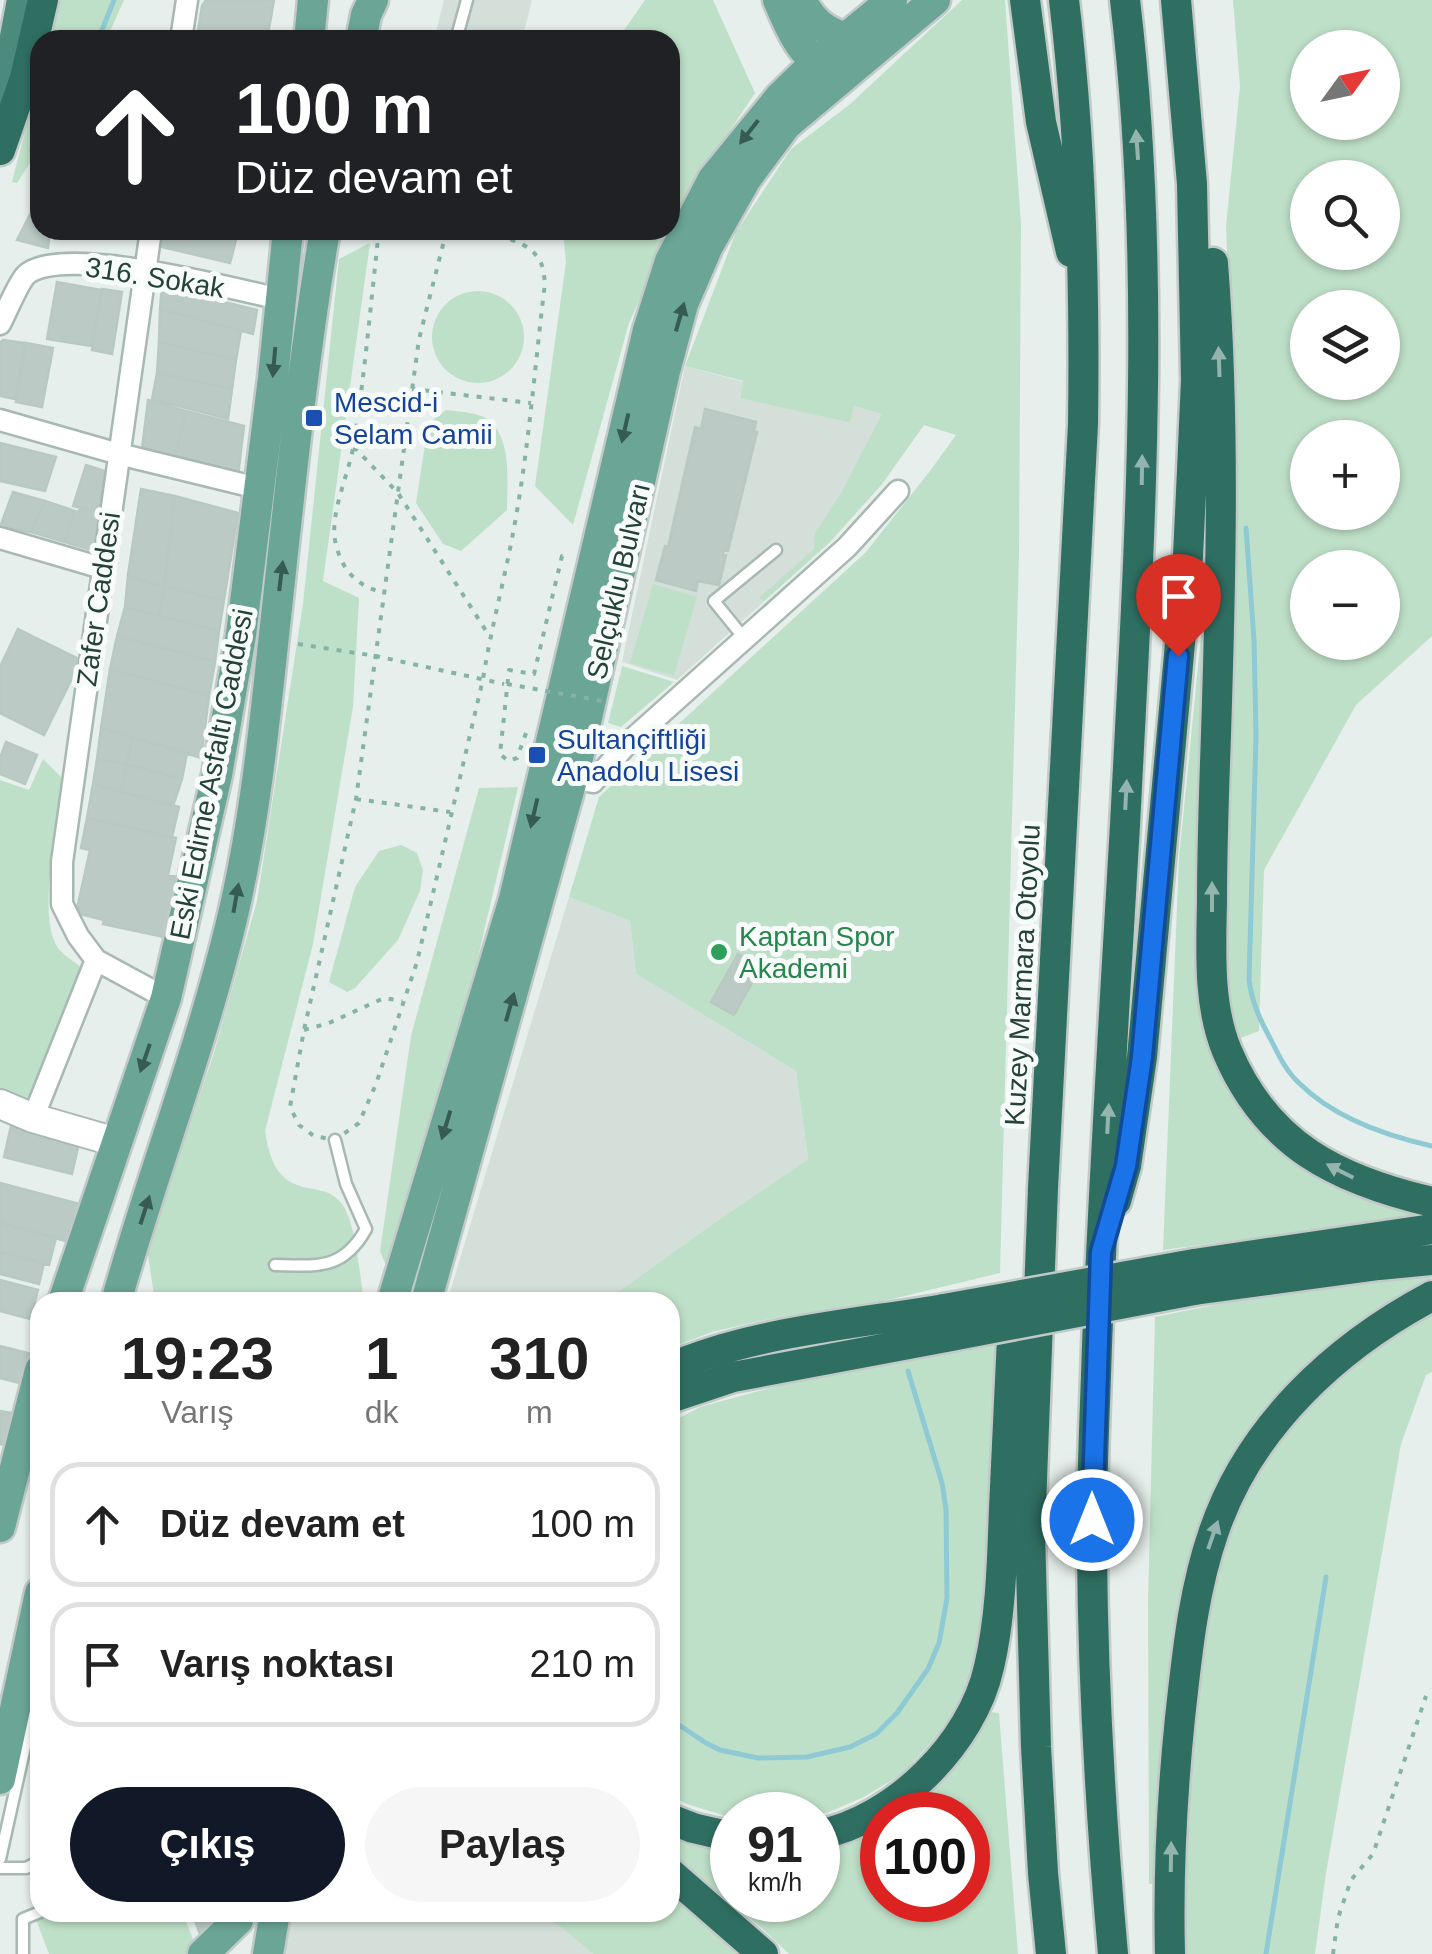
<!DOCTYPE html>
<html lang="tr">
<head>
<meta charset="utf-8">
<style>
	body { margin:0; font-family:Helvetica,sans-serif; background:#f6f6f6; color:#222; height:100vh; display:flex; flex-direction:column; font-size:38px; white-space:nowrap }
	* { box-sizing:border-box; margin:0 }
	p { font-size:32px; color:#767676 }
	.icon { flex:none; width:55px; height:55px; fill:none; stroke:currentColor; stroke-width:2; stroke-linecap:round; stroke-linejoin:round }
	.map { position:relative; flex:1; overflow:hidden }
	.side { position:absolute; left:30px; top:1292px; width:650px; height:630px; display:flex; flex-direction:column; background:#fff; border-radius:30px; box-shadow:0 2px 8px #0004 }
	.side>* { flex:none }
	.guide { position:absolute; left:30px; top:30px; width:650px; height:210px; border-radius:30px; box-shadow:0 2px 8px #0004; background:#202124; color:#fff; overflow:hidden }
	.needle { width:65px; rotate:57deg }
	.buttons { position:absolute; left:1290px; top:30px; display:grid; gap:20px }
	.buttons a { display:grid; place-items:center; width:110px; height:110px; border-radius:50%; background:#fff; box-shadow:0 2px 8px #0004; font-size:50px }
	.speed { position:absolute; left:710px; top:1792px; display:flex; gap:20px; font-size:50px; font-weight:700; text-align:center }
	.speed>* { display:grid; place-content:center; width:130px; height:130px; border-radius:50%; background:#fff; box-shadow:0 2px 8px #0004; line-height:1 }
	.speed small { font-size:25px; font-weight:400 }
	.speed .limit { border:15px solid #d22; background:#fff; color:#111 }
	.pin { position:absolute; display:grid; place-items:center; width:85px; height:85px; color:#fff; margin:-102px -42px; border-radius:50% 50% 50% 0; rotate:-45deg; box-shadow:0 0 10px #0007 }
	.pin .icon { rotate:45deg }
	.me { position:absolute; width:110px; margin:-55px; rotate:0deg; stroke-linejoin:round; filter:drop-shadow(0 0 8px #0008) }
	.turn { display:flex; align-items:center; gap:35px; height:210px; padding:0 40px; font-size:45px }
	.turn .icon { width:130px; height:130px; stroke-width:2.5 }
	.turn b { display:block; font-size:70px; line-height:85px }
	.eta { display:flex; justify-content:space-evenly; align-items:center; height:170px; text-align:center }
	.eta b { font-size:60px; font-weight:800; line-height:70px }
	.primary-button { display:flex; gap:20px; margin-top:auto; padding:20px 40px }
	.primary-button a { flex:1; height:115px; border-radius:60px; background:#111827; color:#fff; font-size:40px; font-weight:800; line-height:115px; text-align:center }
	.primary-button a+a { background:#f6f6f6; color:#222 }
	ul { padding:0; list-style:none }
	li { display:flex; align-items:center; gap:30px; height:125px; margin:0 20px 15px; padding:0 20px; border:5px solid #e0e0e0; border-radius:30px }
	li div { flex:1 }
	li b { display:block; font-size:38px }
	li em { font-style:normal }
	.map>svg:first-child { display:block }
	.built { fill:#d4dfda }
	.green { fill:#bfe0c8; fill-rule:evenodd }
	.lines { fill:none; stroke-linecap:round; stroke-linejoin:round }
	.stream { stroke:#8ec9d4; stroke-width:5 }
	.building { fill:#bbcac4; stroke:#b8c9c2; stroke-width:2.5 }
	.service-casing { stroke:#a8b8b2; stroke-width:15 }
	.minor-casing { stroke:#a8b8b2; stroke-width:25 }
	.tertiary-casing { stroke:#a8b8b2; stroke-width:32 }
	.primary-casing { stroke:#c2cac8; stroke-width:35 }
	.trunk-casing { stroke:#c2cac8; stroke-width:35 }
	.motorway-casing { stroke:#c2cac8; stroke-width:35 }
	.path { stroke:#86b3a5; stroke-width:4; stroke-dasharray:5 8; stroke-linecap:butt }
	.service { stroke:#fff; stroke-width:10 }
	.minor { stroke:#fff; stroke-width:20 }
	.tertiary { stroke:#fff; stroke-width:28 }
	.primary { stroke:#6aa596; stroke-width:30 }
	.trunk { stroke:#4c8a7c; stroke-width:30 }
	.motorway { stroke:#2f6f62; stroke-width:30 }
	.motorway-bridge-casing { stroke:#c2cac8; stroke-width:35; stroke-linecap:butt }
	.path-bridge { stroke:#86b3a5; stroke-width:4; stroke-dasharray:5 8; stroke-linecap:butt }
	.motorway-bridge { stroke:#2f6f62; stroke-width:30 }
	.oneway { fill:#365b51 }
	.oneway2 { fill:#93b5ae }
	.route-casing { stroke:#114b97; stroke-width:25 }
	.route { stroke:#1a73e8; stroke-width:18 }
	.transit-dot { fill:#1a4fb4; stroke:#f7fbf9; stroke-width:4 }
	.leisure-dot { fill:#2e9e5b; stroke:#f7fbf9; stroke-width:4 }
	.labels { text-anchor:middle; stroke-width:10; stroke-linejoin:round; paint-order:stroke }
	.street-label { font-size:28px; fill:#24423a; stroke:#f7fbf9 }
	.transit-label { font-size:28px; fill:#164399; stroke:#f7fbf9; text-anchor:start }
	.leisure-label { font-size:28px; fill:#27864d; stroke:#f7fbf9; text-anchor:start }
</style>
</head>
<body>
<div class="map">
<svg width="1432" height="1954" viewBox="0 0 1432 1954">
	<rect width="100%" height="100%" fill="#e6efeb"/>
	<path class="built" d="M 444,0 L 532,0 L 522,40 L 434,40 Z
		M 685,366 L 743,382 L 740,397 L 849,423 L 854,406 L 924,425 L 882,484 L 830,542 L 677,680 L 622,662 Z
		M 569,897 L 630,921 L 636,974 L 796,1071 L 808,1159 L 704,1230 L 604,1302 L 447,1302 Z
		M 291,1912 L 539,1913 L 562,1928 L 593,1954 L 280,1954 Z"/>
	<path class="green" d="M 59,0 L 124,0 L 106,40 L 49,40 Z
		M 645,0 L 713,0 L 755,93 L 686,197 L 629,323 L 573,525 L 535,486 L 566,262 L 563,230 L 670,230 L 670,40 L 617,40 Z
		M 962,0 L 1005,0 L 1021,224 L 1019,554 L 1000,1273 L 884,1301 L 765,1320 L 712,1332 L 670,1348 L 670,1302 L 604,1302 L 704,1230 L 808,1159 L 796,1071 L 636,974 L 630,921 L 569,897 L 599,797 L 866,552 L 930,471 L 956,435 L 924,425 L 882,484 L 830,542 L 764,601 L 759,598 L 814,549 L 815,533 L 841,493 L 882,414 L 854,406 L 850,423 L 740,398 L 743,381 L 685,366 L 736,232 L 791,149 L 849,105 Z
		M 1233,0 L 1432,0 L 1432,636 L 1356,705 L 1264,870 L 1259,1031 L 1238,1039 L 1225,996 L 1228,649 L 1238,519 L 1226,226 L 1240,86 ZM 1308,48 L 1382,48 L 1382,122 L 1308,122 ZM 1308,178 L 1382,178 L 1382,252 L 1308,252 ZM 1308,308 L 1382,308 L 1382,382 L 1308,382 ZM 1308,438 L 1382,438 L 1382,512 L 1308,512 ZM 1308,568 L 1382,568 L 1382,642 L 1308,642 Z
		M 40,73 L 40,147 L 17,183 L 12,182 Z
		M 370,243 L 323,581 L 359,598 L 353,707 L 313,944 L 265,1131 C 270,1160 276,1182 308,1188 C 322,1191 332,1191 342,1204 C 356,1222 360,1278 364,1302 L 334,1302 L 306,1292 L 302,1302 L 155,1302 L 147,1248 L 213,1056 L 257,901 L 303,604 L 339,259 Z
		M432 337a46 46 0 1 1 92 0a46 46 0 1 1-92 0Z
		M 446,410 C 460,412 482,412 492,423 C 512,444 507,483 507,510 L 461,551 L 443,544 L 416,503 L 426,438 L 433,420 Z
		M 653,584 L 697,597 L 674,676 L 630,663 Z
		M 1205,596 L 1200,963 L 1268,1138 L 1296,1164 L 1333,1187 L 1383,1205 L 1429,1215 L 1163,1250 L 1179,858 Z
		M 622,666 L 674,682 L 621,727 L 608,723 Z
		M 43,759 L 66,782 C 58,819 36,916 58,948 C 63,955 75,962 82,968 L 27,1100 L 0,1089 L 0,780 L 29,790 Z
		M 518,787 L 462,1025 L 388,1270 L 380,1251 L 411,1036 L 479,788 Z
		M 401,845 L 417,853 L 423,870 L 420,891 L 398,940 L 355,988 L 347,992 L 329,982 L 355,887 L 379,851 Z
		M 1430,1274 L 1430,1284 L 1230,1471 L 1160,1883 L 1149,1884 L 1148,1602 L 1155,1317 L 1293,1289 Z
		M 1432,1309 L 1432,1372 L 1426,1375 L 1401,1444 L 1326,1873 L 1315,1954 L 1185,1954 C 1184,1900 1187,1847 1189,1793 C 1196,1658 1208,1511 1305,1406 C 1342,1365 1387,1339 1432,1309 Z
		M 997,1345 L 989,1607 L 970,1686 L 937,1736 L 902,1774 L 864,1797 L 829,1812 L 814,1815 L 732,1815 L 732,1818 L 687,1804 L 670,1795 L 670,1423 L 700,1407 L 781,1385 Z
		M 991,1712 L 999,1713 L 1018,1954 L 789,1954 L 766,1932 L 670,1851 L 670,1835 L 703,1846 L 732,1849 L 732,1900 L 818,1900 L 818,1849 L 844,1843 L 882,1827 L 882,1900 L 968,1900 L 968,1815 L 905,1815 C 944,1781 967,1759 991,1712 Z
		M 670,1894 L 737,1954 L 593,1954 L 562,1928 L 539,1913 L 670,1912 Z
		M 48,1912 L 183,1913 L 197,1950 L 186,1954 L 49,1954 L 35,1917 Z"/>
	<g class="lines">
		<path class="stream" d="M 98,40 L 114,0
			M 32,150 L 40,138
			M 1246,528 L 1254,640 L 1256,736 L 1249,980 C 1252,1002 1259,1018 1270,1038 C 1278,1054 1286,1071 1299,1083 C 1333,1117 1387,1136 1432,1146
			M 670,1719 L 706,1743 L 720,1750 L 758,1758 L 807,1757 L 850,1747 L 876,1734 L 897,1713 L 928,1669 L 939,1643 L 947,1598 L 946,1509 L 942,1483 L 908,1371
			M 1266,1954 L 1326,1577"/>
	</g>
	<path class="building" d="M 206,0 L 274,0 L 267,40 L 215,40 L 197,37 L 202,6 Z
		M 38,199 L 40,200 L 40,230 L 50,230 L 48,248 L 17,240 Z
		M 161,230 L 213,230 L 237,236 L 230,263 L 158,246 Z
		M 57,282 L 101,290 L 92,346 L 47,339 Z
		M 162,287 L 257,310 L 253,334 L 160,309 Z
		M 102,289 L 122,292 L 112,354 L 92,350 Z
		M 160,309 L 241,331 L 236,360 L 159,342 Z
		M 3,340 L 25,343 L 15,399 L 0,396 L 0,343 Z
		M 159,342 L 236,360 L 232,389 L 157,373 Z
		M 26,343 L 53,348 L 42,407 L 16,402 Z
		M 157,373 L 232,389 L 228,419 L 152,399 Z
		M 148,400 L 186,411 L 175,459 L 142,449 Z
		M 705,409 L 756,422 L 754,431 L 757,432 L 728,551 L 723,550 L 723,554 L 726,555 L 719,585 L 698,581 L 696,591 L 656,580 L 665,546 L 668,547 L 695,427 L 701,429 Z
		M 186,411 L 244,426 L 238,476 L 175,459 Z
		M 0,443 L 56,457 L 45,491 L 0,481 Z
		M 86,465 L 105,471 L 98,512 L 73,506 Z
		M 141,489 L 175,496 L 164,587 L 128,575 Z
		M 13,492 L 45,501 L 31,532 L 0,527 Z
		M 175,496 L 238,513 L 224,600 L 164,587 Z
		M 45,501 L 75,511 L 64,542 L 31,532 Z
		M 80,508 L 98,512 L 95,551 L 64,542 L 75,511 L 79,512 Z
		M 128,576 L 164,587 L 159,616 L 125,607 Z
		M 164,587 L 224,600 L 219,631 L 159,616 Z
		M 125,607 L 219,631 L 215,662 L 117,636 Z
		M 18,629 L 81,660 L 44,735 L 0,713 L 0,667 Z
		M 117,636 L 215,662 L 209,696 L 110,669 Z
		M 110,669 L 209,696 L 201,758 L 101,728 Z
		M 101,728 L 132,737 L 127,764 L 97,759 Z
		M 132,737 L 187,753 L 182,779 L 127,764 Z
		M 6,742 L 37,755 L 25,784 L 0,774 L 0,758 Z
		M 97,759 L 127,764 L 121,792 L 93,784 Z
		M 127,764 L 182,779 L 173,806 L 121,792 Z
		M 93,784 L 179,807 L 172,837 L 87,818 Z
		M 87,818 L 176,838 L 168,875 L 177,877 L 164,937 L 103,924 L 104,920 L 76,913 L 90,850 L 81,848 Z
		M 738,954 L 761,967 L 734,1015 L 711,1002 Z
		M 11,1126 L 79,1143 L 72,1174 L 4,1157 Z
		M 0,1183 L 79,1204 L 69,1242 L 0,1223 Z
		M 0,1223 L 56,1238 L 49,1265 L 0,1252 Z
		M 0,1252 L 44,1263 L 39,1284 L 0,1274 Z
		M 0,1280 L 38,1290 L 30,1319 L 0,1311 Z
		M 0,1346 L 31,1354 L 23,1384 L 0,1378 Z
		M 0,1411 L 17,1414 L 9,1446 L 0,1444 Z
		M 192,1912 L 212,1912 L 217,1928 L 200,1934 Z"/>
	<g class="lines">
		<g class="service-casing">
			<path id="service" d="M 456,40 L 467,0
				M 744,638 L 714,601 L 776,550
				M 275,1265 C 318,1266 343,1270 366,1229 L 346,1184 L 335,1140
				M 0,1859 L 40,1679
				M 0,1868 L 26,1868 L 40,1861
				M 23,1954 L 23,1919 L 40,1912"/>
		</g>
		<g class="minor-casing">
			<path id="minor" d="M 181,40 L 187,0
				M 151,230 L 62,862 L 62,904 L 78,936 L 96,960 L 166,998
				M 0,324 C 6,313 18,283 26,275 C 60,243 234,289 280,299
				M 0,420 L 119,454 L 258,488
				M 0,538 L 102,568
				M 573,778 L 593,782 L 628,743 L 847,547 L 898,491
				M 33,1118 L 96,960"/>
		</g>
		<g class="tertiary-casing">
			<path id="tertiary" d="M 0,1104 L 33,1118 L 116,1142"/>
		</g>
		<g class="primary-casing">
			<path id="primary" d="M 778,0 C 790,27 802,64 836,68
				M 801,0 C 812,21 823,30 845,38
				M 309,40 L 313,0
				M 361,40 L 366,15 L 373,0
				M 63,1302 L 166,998 L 217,775 L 241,635 L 273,378 L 288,230
				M 116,1302 C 152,1174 201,1049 232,919 C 254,826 264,730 274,635 C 289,500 302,364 325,230
				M 392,1302 L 514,899 L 648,330 L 670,261 L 713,179 L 780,97 L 816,62 L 892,0
				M 426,1302 L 577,762 L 665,371 L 683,304 L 708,246 L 746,179 L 786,125 L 935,0
				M 0,1527 L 40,1370
				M 0,1779 L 40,1593
				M 203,1954 L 238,1920
				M 268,1954 L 275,1912"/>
		</g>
		<g class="trunk-casing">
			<path id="trunk" d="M 0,116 L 22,0"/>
		</g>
		<g class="motorway-casing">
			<path id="motorway" d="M 1025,0 L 1041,122 L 1071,252
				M 0,150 L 25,78 L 43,0
				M 1213,263 C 1225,420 1221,577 1216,734 C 1214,790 1212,846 1212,901 C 1211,951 1208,1005 1227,1051 C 1267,1146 1338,1180 1432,1202
				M 1116,1201 L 1126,1166 L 1142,1057 L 1188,556 L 1192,470 L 1196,380 L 1192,184 L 1176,0
				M 1194,1264 L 1432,1229
				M 1194,1290 L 1379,1265 L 1432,1260
				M 670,1368 C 751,1332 856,1324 944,1309
				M 670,1398 L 733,1377 L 946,1337
				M 670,1819 L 693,1828 L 732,1837
				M 818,1835 C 895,1820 972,1744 989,1667 C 1001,1616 1002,1561 1004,1508 C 1007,1444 1010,1381 1013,1317 L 1019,1301
				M 670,1873 L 763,1954
				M 1051,1954 L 1043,1873 L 1036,1747 L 1030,1533 L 1043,1188 L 1083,424 C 1085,282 1081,141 1064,0
				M 1113,1954 C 1101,1820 1093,1686 1092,1551 C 1091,1483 1095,1414 1097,1345 C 1104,1172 1115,998 1125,825 C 1139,550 1158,274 1125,0
				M 1170,1954 C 1168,1876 1172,1796 1180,1718 C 1187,1655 1193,1591 1214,1531 C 1250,1426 1336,1347 1432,1296"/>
		</g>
		<path class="path" d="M 379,230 C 371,301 365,372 354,443 C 350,471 330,512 335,540 C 340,567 355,586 382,592
			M 424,230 L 444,232
			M 446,233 C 475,235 520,231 539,259 C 543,265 544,275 545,283 C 535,364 529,447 514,528 C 505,578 491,628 483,679 L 417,962 L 376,1084 L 359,1123 L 335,1140 L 314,1136 L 299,1125 L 290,1107 L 304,1030 L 356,799 L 419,339 Z
			M 350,238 L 373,230
			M 412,389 L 531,403
			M 354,447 L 398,493 L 490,637
			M 298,644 L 376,656 L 504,684
			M 526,733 L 517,758 L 508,761 L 500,754 L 509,670 L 534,674 L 562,556 L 569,558
			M 356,799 L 450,812
			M 304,1030 L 329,1023 L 384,998 L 402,1001
			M 1333,1954 L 1338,1918 L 1351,1880 L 1373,1854 L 1426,1696"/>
		<use href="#service" class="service"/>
		<use href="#minor" class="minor"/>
		<use href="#tertiary" class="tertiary"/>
		<use href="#primary" class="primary"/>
		<use href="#trunk" class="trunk"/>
		<use href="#motorway" class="motorway"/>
		<g class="motorway-bridge-casing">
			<path id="motorway-bridge" d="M 944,1309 L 1194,1264
				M 946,1337 L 1194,1290"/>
		</g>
		<path class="path-bridge" d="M 507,684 L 608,702"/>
		<use href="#motorway-bridge" class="motorway-bridge"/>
	</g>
	<defs><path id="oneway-solid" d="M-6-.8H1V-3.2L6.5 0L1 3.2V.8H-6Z" transform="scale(2.5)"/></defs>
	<g class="oneway">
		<use href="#oneway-solid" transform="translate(749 132) rotate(128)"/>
		<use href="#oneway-solid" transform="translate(680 317) rotate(-74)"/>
		<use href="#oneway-solid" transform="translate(274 362) rotate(95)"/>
		<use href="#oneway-solid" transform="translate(625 428) rotate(103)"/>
		<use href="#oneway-solid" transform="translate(281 576) rotate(-83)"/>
		<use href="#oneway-solid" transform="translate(534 813) rotate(103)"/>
		<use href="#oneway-solid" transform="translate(236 898) rotate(-80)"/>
		<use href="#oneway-solid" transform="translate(510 1007) rotate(-74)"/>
		<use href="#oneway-solid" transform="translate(145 1058) rotate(109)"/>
		<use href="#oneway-solid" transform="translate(446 1125) rotate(107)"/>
		<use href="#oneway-solid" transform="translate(145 1210) rotate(-72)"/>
	</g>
	<g class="oneway2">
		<use href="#oneway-solid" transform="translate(1137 145) rotate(-94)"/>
		<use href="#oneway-solid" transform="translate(1219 362) rotate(-92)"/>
		<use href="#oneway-solid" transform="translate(1142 470) rotate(-89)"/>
		<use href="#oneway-solid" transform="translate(1126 795) rotate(-87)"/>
		<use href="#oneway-solid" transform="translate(1212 897) rotate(-90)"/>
		<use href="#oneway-solid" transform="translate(1108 1119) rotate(-87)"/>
		<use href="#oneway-solid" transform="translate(1340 1171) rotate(-153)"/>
		<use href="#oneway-solid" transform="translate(1213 1535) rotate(-71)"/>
		<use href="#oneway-solid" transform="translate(1171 1857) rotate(-89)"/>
	</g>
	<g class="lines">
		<g class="route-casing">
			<path id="route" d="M 1092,1520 L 1101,1252 L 1126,1166 L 1142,1057 L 1178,656"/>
		</g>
		<use href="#route" class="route"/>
	</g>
	<g class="transit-dot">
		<rect x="304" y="408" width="20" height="20" rx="5"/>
		<rect x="527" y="745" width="20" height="20" rx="5"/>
	</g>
	<circle class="leisure-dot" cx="719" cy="952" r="10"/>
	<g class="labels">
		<g class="street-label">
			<text transform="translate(155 277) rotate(9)" y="10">316. Sokak</text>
			<text transform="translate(618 581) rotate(-77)" y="10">Selçuklu Bulvarı</text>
			<text transform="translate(98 599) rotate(-82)" y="10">Zafer Caddesi</text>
			<text transform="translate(211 774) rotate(-79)" y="10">Eski Edirne Asfaltı Caddesi</text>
			<text transform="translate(1022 975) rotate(-87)" y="10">Kuzey Marmara Otoyolu</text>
		</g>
		<g class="transit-label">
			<text x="334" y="412">Mescid-i<tspan x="334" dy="32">Selam Camii</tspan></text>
			<text x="557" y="749">Sultançiftliği<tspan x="557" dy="32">Anadolu Lisesi</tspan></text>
		</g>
		<g class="leisure-label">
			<text x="739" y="946">Kaptan Spor<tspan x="739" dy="32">Akademi</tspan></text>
		</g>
	</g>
</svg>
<div class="buttons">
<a><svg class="needle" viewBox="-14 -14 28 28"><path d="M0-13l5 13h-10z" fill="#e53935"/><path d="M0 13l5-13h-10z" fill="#767676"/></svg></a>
<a><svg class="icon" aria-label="search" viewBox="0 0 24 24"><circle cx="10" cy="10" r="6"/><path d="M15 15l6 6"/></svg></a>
<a><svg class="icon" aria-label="layers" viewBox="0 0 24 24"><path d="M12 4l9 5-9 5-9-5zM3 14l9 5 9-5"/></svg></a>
<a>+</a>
<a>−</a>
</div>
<div class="speed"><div>91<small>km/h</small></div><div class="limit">100</div></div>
<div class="pin" style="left:1178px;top:656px;background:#d93025"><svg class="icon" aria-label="arrive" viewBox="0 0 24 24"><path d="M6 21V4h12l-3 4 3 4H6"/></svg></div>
<svg class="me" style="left:1092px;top:1520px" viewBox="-20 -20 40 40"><circle r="17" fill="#1a73e8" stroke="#fff" stroke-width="3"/><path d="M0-11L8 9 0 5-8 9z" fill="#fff"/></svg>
<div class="guide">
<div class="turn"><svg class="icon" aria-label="ahead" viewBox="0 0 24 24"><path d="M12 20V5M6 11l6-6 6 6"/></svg><div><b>100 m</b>Düz devam et</div></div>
</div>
<section class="side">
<div class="eta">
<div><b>19:23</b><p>Varış</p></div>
<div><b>1</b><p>dk</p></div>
<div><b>310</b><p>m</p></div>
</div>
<ul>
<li><svg class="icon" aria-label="ahead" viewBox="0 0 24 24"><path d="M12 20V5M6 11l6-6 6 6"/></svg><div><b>Düz devam et</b></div><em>100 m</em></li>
<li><svg class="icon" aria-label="arrive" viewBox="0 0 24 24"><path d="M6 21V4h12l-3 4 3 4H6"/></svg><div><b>Varış noktası</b></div><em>210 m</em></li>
</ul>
<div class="primary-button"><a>Çıkış</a><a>Paylaş</a></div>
</section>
</div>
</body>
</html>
